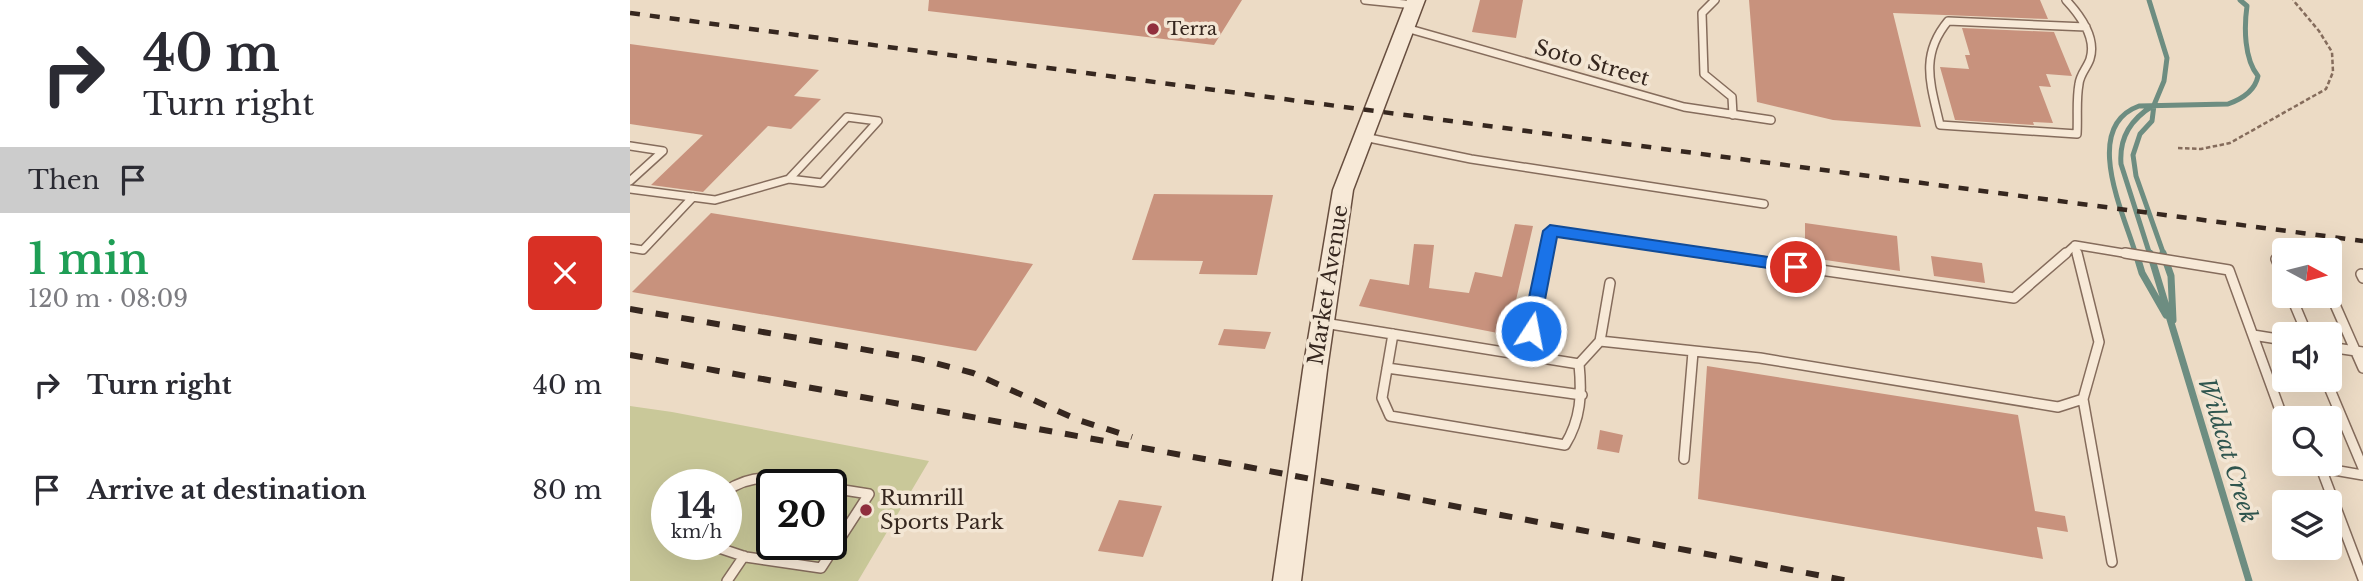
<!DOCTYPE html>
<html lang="en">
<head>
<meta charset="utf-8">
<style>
	body { margin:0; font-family:"Libre Baskerville",serif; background:#f7f7f7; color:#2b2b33; height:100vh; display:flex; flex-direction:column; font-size:26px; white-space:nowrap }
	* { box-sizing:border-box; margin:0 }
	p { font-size:23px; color:#7c7c81 }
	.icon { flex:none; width:38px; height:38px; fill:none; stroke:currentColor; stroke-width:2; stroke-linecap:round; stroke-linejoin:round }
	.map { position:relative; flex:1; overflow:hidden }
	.drawer { display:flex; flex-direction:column; background:#fff; width:630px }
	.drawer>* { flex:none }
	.hud { background:#fff; color:#2b2b33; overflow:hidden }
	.needle { width:46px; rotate:97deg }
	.buttons { position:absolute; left:1642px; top:238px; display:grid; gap:14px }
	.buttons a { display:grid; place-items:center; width:70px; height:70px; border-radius:7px; background:#fff; box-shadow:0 7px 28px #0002; font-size:35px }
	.speed { position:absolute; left:21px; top:469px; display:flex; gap:14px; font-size:35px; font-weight:700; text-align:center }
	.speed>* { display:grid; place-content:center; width:91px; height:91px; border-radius:50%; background:#fff; box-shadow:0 7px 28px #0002; line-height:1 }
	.speed small { font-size:18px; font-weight:400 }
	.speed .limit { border:4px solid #111; border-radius:10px; background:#fff; color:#111 }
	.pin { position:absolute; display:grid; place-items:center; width:60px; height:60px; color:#fff; margin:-30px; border:4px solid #fff; border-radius:50%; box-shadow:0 2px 7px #0007 }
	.me { position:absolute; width:77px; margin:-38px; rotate:11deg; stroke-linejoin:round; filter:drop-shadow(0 0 5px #0008) }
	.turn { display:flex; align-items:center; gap:24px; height:147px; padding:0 28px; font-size:32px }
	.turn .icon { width:91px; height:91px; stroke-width:2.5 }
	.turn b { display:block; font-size:49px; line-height:60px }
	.then { display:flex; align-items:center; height:66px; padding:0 28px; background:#0003; gap:14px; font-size:26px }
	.round { display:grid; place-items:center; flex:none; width:74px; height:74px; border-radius:7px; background:#f7f7f7 }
	.summary { display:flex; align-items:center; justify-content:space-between; height:119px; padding:0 28px }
	h1 { font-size:42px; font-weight:600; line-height:52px; color:#1e9e55 }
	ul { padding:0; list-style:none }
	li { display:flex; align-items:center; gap:21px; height:105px; padding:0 28px }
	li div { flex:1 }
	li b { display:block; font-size:26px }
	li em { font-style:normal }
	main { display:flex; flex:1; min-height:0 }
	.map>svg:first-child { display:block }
	.green { fill:#c9c899; fill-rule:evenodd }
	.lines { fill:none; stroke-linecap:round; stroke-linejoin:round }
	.stream-far1 { stroke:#6d8d81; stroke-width:5 }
	.stream { stroke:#6d8d81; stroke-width:7 }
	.building { fill:#c8927d }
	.lane-far1-casing { stroke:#856c5c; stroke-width:10 }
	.lane-casing { stroke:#856c5c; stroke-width:12 }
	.secondary-casing { stroke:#674e3f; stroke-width:3 }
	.path { stroke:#856c5c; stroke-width:2.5; stroke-dasharray:4.5 2.5; stroke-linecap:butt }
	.lane-far1 { stroke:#f7e9d7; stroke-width:7 }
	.lane { stroke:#f7e9d7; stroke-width:9 }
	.secondary { fill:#f7e9d7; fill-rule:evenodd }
	.rail-far1 { stroke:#36271f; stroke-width:4.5; stroke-dasharray:10 10; stroke-linecap:butt }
	.rail { stroke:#36271f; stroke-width:6; stroke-dasharray:13 13; stroke-linecap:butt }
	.route { fill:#1a73e8; stroke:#114b97; stroke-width:2 }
	.poi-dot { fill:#912f3d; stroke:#f3e6d4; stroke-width:2.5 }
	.labels { text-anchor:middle; stroke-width:7; stroke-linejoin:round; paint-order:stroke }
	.far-poi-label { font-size:18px; fill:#36271f; stroke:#f3e6d4; text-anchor:start }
	.street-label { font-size:21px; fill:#36271f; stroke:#f3e6d4 }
	.poi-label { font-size:21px; fill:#36271f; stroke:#f3e6d4; text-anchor:start }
	.water-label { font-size:23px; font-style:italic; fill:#2f554e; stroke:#f3e6d4 }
</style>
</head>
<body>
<main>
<section class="drawer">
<div class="hud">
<div class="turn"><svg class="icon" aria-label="right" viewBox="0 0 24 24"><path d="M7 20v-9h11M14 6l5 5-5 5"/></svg><div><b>40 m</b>Turn right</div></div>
<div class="then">Then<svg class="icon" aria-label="arrive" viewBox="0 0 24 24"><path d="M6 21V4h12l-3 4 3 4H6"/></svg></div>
</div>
<div class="summary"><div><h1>1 min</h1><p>120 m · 08:09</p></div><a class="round" style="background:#d93025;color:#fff"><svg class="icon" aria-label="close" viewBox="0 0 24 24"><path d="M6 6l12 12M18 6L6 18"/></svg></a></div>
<ul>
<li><svg class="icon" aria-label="right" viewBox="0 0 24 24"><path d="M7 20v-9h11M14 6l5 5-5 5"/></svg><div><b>Turn right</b></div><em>40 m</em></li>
<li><svg class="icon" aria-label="arrive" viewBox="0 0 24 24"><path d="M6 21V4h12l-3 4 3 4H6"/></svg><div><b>Arrive at destination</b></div><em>80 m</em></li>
</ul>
</section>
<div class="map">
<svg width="1733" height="581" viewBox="0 0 1733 581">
	<rect width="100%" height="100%" fill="#ecdbc5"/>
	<path class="green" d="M 0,406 L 42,412 L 299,461 L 228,581 L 0,581 ZM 37,485 L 96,485 L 96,544 L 37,544 ZM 142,485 L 201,485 L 201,544 L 142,544 Z"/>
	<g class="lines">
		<path class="stream-far1" d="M 1519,0 L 1537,58 L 1534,81 L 1524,105 L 1522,121 L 1510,134 L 1503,155 L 1506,176 L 1534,255
			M 1506,255 C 1494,214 1451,127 1509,106 L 1598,104 C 1612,99 1625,91 1628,76 C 1614,59 1614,27 1617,6 L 1610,0
			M 1520,255 L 1491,164 C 1489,137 1501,119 1524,105"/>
		<path class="stream" d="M 1506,253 L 1512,273 L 1536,315
			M 1520,253 L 1619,581
			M 1533,253 L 1541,276 L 1543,320"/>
	</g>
	<path class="building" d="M 299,0 L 612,0 L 584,45 L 298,11 Z
		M 850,0 L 893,0 L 886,38 L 842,32 Z
		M 1119,0 L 1410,0 L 1418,19 L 1263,13 L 1291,127 L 1203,120 L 1127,102 Z
		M 1332,28 L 1424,32 L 1442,76 L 1416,74 L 1421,87 L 1409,86 L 1423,123 L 1403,122 L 1404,125 L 1325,120 L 1310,67 L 1339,69 L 1335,55 L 1340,55 Z
		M 0,44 L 189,70 L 164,96 L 191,99 L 161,129 L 138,126 L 73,192 L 21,185 L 73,135 L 0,124 Z
		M 524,194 L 643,195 L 627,275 L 569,274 L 573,261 L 502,260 Z
		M 81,213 L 193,231 L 403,264 L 346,351 L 2,292 Z
		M 1175,223 L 1267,236 L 1270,271 L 1175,257 Z
		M 885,224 L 903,226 L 878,335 L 729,306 L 740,279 L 779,285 L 784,244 L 804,245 L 799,288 L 839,293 L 845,272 L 872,277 Z
		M 1301,256 L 1352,263 L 1355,283 L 1304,276 Z
		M 594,329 L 641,332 L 635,349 L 588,345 Z
		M 1077,366 L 1388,415 L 1405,511 L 1435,516 L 1438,532 L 1407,527 L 1413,559 L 1068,499 Z
		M 970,430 L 993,435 L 989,453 L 967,449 Z
		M 489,500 L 532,506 L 513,557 L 468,551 Z"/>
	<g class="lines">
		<g class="lane-far1-casing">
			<path id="lane-far1" d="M 735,0 L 784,5
				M 1085,0 L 1072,13 L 1074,74 L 1102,97 L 1103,115
				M 1436,0 C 1450,15 1467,37 1460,59 C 1457,68 1450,74 1449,84 C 1446,100 1448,117 1447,134 L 1310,125 C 1301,85 1289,56 1318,21 L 1456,27
				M 776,28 L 1054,107 L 1141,120
				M 217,117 L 248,121 L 192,183 L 159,179 Z
				M 734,137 L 841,159 L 1134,204
				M 0,146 L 33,151 L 0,181
				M 0,189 L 85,200 L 159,179
				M 1445,245 L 1447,255
				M 0,248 L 13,250 L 63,197
				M 915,255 L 920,231 L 1085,255
				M 1434,255 L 1445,245 L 1505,255"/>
		</g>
		<g class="lane-casing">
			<path id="lane" d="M 1073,253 L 1384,298 L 1436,253
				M 1495,253 L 1599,270 L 1654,421
				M 1646,259 L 1654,278
				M 1731,274 L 1733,278
				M 1699,291 L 1733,368
				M 1661,296 L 1677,334
				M 694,323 L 949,364 L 970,341 L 1130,358 L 1428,407 L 1453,399 L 1469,342 L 1447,253
				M 763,334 L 752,398 L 760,416 L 935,445 C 951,419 952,394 949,364
				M 1623,335 L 1654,340
				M 970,341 L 980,283
				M 1699,347 L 1733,352
				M 896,356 L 916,253
				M 757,368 L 952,395
				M 1696,380 L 1733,468
				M 1453,399 L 1482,562
				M 1054,459 L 1063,352
				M 1669,464 L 1733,475
				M 1691,468 L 1733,579
				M 96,491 C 125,471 152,478 184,485
				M 77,544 L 116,557 L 191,568 L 239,494 L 201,488
				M 97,581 L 114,556"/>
		</g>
		<g class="secondary-casing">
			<path id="secondary" d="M 777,0 L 795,0 L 723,190 L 697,370 L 671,581 L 643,581 L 673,370 L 703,190 Z"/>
		</g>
		<path class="path" d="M 1548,148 L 1571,149 L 1600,143 L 1696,89 L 1703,72 L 1702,52 L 1689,31 L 1663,0"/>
		<use href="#lane-far1" class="lane-far1"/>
		<use href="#lane" class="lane"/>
		<use href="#secondary" class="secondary"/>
		<path class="rail-far1" d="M 0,13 L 1733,241"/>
		<path class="rail" d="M 0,309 L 289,359 L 343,373 L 448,420 L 502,437
			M 0,355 L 618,467 L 1219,581"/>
	</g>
	<path class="route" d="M 920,225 L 1166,261 L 1173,267 L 1166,272 L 927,237 L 909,331 L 906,336 L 895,336 L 892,331 L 913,231 Z"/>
	<g class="poi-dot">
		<circle cx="523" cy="29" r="7"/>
		<circle cx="236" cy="510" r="7"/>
	</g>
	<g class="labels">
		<g class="far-poi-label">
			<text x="537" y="35">Terra</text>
		</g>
		<g class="street-label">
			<text transform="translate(962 63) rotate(16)" y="7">Soto Street</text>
			<text transform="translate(698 285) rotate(-81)" y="7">Market Avenue</text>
		</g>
		<g class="poi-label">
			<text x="250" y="505">Rumrill<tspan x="250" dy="24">Sports Park</tspan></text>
		</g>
		<g class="water-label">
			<text transform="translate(1598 450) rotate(73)" y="8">Wildcat Creek</text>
		</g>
	</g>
</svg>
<div class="buttons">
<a><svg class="needle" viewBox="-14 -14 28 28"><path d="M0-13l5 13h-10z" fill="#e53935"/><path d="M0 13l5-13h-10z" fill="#7c7c81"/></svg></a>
<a><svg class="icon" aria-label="sound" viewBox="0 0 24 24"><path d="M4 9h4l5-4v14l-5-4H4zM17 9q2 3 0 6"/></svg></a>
<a><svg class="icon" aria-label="search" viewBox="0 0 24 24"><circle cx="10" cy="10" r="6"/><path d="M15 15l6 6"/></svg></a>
<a><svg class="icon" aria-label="layers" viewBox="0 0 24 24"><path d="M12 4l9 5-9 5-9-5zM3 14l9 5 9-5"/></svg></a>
</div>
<div class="speed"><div>14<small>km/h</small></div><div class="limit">20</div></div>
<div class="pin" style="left:1166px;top:267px;background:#d93025"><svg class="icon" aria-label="arrive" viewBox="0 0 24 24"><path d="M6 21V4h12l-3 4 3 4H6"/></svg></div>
<svg class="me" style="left:901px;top:331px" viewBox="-20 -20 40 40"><circle r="17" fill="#1a73e8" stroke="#fff" stroke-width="3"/><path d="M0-11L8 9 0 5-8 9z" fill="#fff"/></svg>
</div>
</main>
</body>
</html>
